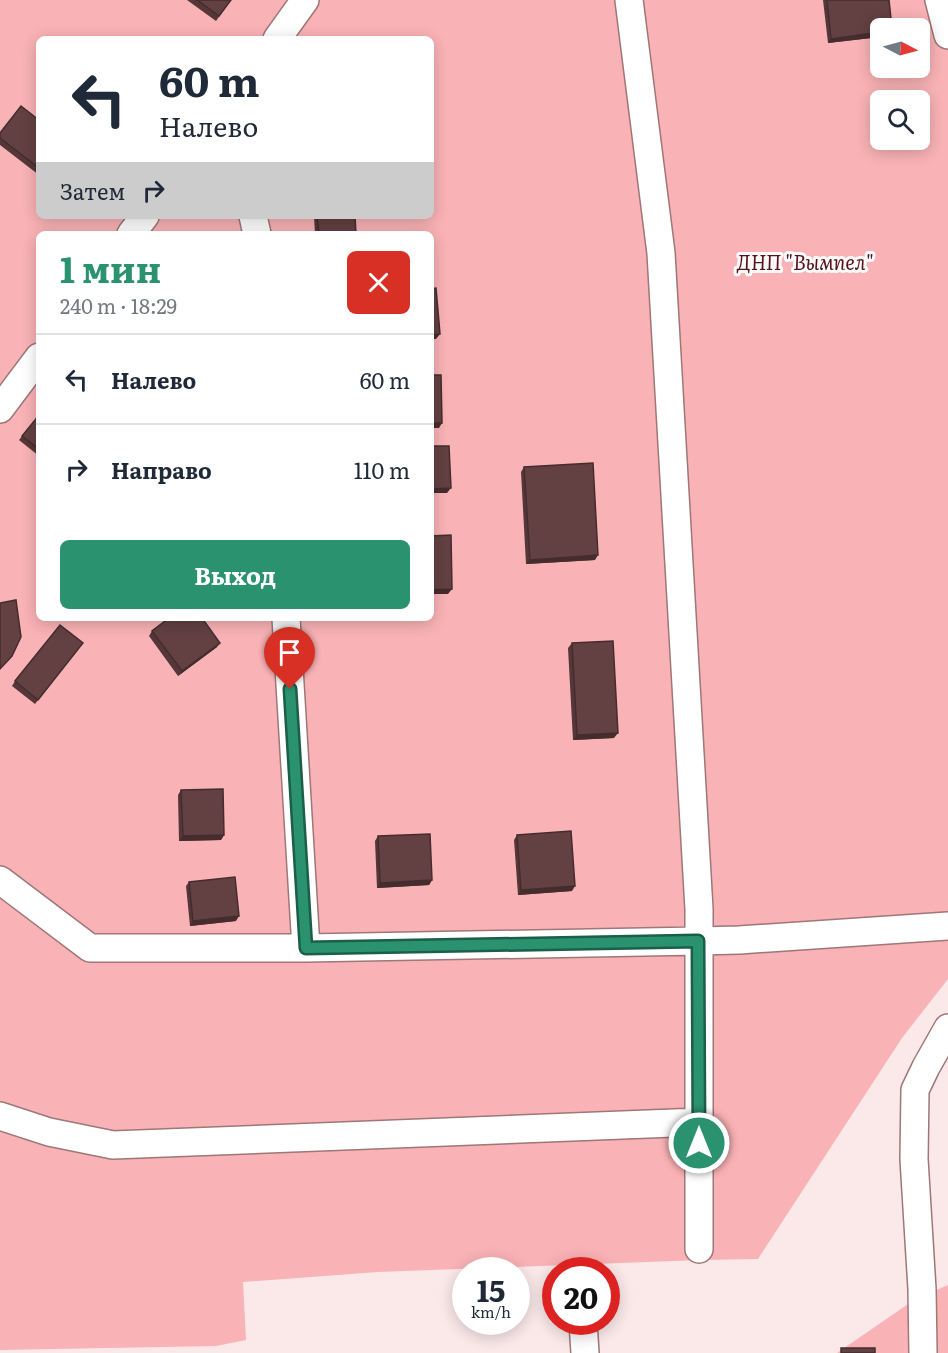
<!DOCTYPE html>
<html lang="ru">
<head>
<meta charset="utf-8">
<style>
	body { margin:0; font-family:Literata,serif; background:#f2f2f3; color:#1f2937; height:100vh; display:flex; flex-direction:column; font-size:22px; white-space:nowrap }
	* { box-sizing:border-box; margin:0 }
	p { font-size:20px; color:#747a83 }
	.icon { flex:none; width:33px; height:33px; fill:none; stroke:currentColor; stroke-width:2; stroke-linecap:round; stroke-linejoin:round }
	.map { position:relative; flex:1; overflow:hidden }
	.details { position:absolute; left:36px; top:231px; width:398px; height:390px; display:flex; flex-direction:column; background:#fff; border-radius:9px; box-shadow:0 3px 15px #0003 }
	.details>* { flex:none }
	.hud { position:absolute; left:36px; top:36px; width:398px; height:183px; border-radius:9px; box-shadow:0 3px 15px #0003; background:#fff; color:#1f2937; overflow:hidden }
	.needle { width:39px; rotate:96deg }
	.controls { position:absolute; left:870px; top:18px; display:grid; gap:12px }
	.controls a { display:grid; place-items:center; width:60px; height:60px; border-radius:9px; background:#fff; box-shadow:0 3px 15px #0003; font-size:30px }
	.speed { position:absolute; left:452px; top:1257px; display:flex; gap:12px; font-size:30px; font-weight:700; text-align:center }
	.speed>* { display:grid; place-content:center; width:78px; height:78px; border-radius:50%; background:#fff; box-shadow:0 3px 15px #0003; line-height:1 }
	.speed small { font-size:15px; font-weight:400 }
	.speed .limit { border:9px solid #d22; background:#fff; color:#111 }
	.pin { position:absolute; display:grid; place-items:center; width:51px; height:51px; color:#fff; margin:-62px -26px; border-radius:50% 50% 50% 0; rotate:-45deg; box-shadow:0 0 6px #0007 }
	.pin .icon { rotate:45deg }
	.me { position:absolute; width:66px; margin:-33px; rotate:0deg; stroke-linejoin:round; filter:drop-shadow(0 0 4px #0008) }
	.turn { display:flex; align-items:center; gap:21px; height:126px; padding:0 24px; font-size:27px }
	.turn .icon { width:78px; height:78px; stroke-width:2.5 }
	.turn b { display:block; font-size:42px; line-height:51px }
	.then { display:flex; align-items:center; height:57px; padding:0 24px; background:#0003; gap:12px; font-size:22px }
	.round { display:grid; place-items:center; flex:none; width:63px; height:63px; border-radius:9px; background:#f2f2f3 }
	.overview { display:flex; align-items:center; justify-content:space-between; height:102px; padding:0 24px }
	h1 { font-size:36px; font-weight:700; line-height:45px; color:#2a926f }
	.action { display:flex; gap:12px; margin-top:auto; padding:12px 24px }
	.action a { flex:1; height:69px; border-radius:9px; background:#2a926f; color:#fff; font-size:24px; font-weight:700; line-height:69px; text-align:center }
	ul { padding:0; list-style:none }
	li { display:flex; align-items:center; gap:18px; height:90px; padding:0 24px; border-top:2px solid #e0e1e3 }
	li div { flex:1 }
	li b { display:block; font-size:22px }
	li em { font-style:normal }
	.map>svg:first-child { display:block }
	.green { fill:#f9b2b5; fill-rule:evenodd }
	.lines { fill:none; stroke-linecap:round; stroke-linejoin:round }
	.minor-casing { stroke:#9e7778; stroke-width:30 }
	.minor { stroke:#fff; stroke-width:27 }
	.wall { fill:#553739 }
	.shaded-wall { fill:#452d2e }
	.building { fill:#634042; stroke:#452d2e; stroke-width:1.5 }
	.route-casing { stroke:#1b5f48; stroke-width:15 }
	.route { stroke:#2a926f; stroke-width:10 }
	.labels { text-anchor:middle; stroke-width:6; stroke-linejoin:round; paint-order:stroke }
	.park-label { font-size:20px; font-style:italic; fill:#55141e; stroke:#fbfbfb }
</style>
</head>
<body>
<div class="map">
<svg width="948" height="1353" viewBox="0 0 948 1353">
	<rect width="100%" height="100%" fill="#fbe9ea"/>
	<path class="green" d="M 0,0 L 948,0 L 948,979 L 902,1038 L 758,1259 L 700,1260 L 378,1272 L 243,1282 L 246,1340 L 216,1346 L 0,1350 ZM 880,28 L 920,28 L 920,68 L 880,68 ZM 39,39 L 430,39 L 430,216 L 39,216 ZM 880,100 L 920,100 L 920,140 L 880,140 ZM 39,234 L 430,234 L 430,618 L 39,618 Z
		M 948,1285 L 948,1353 L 837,1353 L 914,1300 Z"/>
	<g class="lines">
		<g class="minor-casing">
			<path id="minor" d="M 939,0 L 948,35
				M 277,39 L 305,0
				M 253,216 L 257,234
				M 131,234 L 145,216
				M 0,409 L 39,357
				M 286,618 L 306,948
				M 0,880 L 90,948 L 306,948 L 698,941 L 739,940 L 948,926
				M 0,1116 L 49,1132 L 113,1145 L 699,1122 L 699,909 L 661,253 L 629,0
				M 699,1122 L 699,1249
				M 583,1322 L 585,1353
				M 923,1353 L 922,1289 L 914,1159 L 915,1090 L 926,1067 L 948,1028"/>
		</g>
		<use href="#minor" class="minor"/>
	</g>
	<path class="wall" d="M 187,0 L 231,0 L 216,21 Z
		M 823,0 L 889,0 L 880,28 L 880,37 L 828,43 Z
		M 39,120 L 39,175 L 0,145 L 0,133 Z
		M 314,216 L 355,216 L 356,234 L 315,234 Z
		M 39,415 L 39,456 L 19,440 Z
		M 524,467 L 595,560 L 526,564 L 521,472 Z
		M 152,631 L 217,647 L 178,676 L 149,636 Z
		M 572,643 L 614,738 L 573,740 L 568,648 Z
		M 79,648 L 35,704 L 12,686 L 15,681 Z
		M 181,790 L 224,835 L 221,840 L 179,841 L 178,795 Z
		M 517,835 L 572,891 L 518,895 L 514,840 Z
		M 378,836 L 432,880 L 429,885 L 377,888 L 375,841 Z
		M 189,882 L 236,921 L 190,926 L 186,886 Z"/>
	<path class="shaded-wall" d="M 880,32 L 880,37 L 828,43 L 831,39 Z
		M 440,334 L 436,339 L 430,339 L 430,335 Z
		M 430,423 L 442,423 L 439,428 L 430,428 Z
		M 451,488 L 447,493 L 430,493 L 430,489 Z
		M 598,555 L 595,560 L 526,564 L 530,560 Z
		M 452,589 L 448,594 L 430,594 L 430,590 Z
		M 220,643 L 217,647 L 178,676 L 182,671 Z
		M 618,733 L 614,738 L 573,740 L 577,735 Z
		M 224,835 L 221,840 L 179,841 L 183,836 Z
		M 432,880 L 429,885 L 377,888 L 380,883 Z
		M 575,886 L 572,891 L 518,895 L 521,890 Z
		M 239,916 L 236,921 L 190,926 L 193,921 Z"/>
	<path class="building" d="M 197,0 L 231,0 L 219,16 Z
		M 827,0 L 889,0 L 892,28 L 880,28 L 880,32 L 831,39 Z
		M 21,106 L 39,120 L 39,168 L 0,138 L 0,133 Z
		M 317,216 L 355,216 L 356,234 L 319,234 Z
		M 436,288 L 440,334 L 430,335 L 430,289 Z
		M 430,375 L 441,375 L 442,423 L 430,423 Z
		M 39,415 L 39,449 L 22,436 Z
		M 430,446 L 449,446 L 451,488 L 430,489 Z
		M 593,463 L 598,555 L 530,560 L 524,467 Z
		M 451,535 L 452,589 L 430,590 L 430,536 Z
		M 16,600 L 21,637 L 12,656 L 0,669 L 0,603 Z
		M 169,618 L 202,618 L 220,643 L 182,671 L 152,631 Z
		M 60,625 L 83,643 L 38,700 L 15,681 Z
		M 613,641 L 618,733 L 577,735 L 572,643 Z
		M 223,789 L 224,835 L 183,836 L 181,790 Z
		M 571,831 L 575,886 L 521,890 L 517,835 Z
		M 430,834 L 432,880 L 380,883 L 378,836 Z
		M 235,877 L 239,916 L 193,921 L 189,882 Z
		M 841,1348 L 875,1348 L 875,1353 L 841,1353 Z"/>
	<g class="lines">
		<g class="route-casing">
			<path id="route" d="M 290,689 L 306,948 L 698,941 L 699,1143"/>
		</g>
		<use href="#route" class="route"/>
	</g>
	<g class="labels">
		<g class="park-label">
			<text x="805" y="270">ДНП "Вымпел"</text>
		</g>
	</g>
</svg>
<div class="controls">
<a><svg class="needle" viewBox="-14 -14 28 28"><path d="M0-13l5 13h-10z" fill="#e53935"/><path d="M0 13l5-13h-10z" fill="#747a83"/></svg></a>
<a><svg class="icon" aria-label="search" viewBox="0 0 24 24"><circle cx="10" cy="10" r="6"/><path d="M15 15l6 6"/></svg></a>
</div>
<div class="speed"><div>15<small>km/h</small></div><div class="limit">20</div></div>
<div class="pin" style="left:290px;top:689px;background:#d93025"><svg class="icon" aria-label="arrive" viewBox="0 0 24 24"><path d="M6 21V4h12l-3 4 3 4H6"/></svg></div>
<svg class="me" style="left:699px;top:1143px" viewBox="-20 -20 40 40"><circle r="17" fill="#2a926f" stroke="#fff" stroke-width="3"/><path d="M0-11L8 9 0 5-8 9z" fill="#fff"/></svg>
<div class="hud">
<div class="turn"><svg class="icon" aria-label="left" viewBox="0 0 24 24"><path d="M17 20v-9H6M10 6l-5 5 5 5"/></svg><div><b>60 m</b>Налево</div></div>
<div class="then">Затем<svg class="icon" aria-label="right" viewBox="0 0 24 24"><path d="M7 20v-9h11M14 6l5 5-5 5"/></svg></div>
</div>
<section class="details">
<div class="overview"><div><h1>1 мин</h1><p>240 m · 18:29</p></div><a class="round" style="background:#d93025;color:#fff"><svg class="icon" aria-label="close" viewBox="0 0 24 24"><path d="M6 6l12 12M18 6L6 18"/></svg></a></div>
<ul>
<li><svg class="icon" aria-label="left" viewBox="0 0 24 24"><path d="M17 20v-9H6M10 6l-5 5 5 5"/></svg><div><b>Налево</b></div><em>60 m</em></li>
<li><svg class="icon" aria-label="right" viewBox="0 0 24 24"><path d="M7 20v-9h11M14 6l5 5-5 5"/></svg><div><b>Направо</b></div><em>110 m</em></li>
</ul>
<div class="action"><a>Выход</a></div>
</section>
</div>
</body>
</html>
